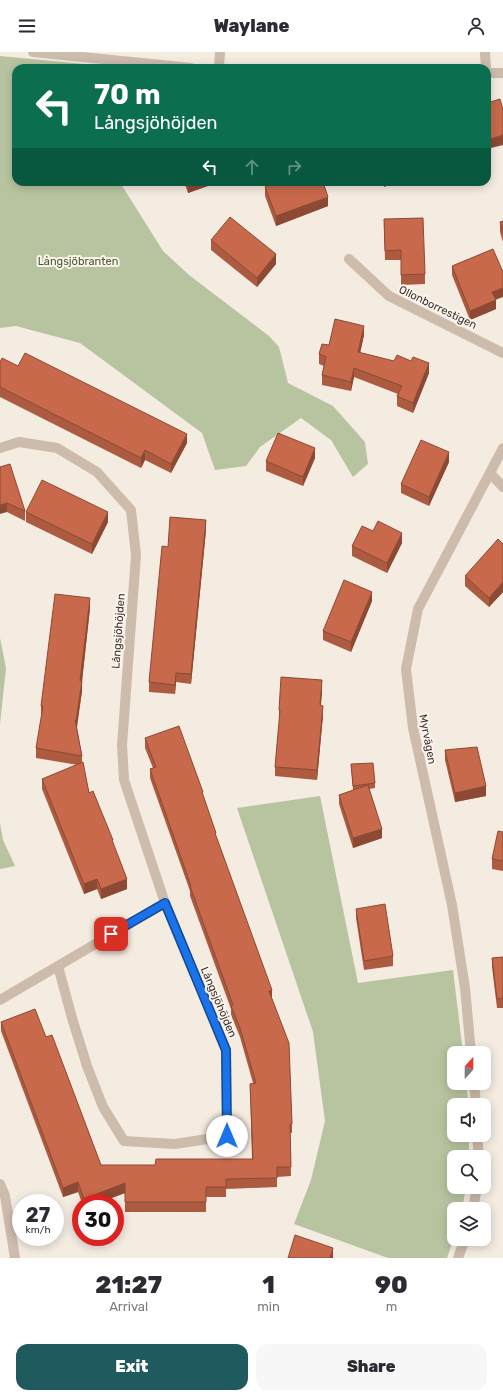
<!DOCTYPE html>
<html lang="en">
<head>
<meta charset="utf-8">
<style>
	body { margin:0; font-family:Rubik,sans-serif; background:#f7f7f7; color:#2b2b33; height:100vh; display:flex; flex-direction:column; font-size:15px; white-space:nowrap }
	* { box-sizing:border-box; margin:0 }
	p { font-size:13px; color:#7c7c81 }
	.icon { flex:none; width:22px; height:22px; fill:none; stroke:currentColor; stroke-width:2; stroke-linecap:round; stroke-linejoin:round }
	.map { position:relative; height:1206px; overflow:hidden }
	.details { display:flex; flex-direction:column; background:#fff; flex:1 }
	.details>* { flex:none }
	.hud { position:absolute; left:12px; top:12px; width:479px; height:122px; border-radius:12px; box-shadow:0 2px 10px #0003; background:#0b6e4f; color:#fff; overflow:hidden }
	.needle { width:26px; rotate:21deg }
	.fabs { position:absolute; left:447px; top:994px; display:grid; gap:8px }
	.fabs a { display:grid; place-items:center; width:44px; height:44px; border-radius:8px; background:#fff; box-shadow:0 2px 10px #0003; font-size:20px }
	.speed { position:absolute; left:12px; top:1142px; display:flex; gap:8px; font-size:20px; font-weight:700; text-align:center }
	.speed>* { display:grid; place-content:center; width:52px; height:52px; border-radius:50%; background:#fff; box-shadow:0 2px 10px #0003; line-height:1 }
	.speed small { font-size:10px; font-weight:400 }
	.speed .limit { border:6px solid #d22; background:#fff; color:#111 }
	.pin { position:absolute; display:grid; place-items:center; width:34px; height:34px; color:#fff; margin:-17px; border-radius:8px; box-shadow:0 2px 6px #0006 }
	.me { position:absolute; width:44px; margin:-22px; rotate:0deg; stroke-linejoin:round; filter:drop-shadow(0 0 3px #0008) }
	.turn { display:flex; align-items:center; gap:14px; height:84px; padding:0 16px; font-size:18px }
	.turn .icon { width:52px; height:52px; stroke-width:2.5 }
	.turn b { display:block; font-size:28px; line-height:34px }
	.lanes { display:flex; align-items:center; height:38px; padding:0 16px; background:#0003; justify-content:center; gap:20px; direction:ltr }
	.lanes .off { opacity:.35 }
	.eta { display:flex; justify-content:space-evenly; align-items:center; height:68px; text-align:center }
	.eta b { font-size:24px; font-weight:800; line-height:28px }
	.button { display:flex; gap:8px; margin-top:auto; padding:8px 16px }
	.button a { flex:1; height:46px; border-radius:12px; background:#1f5a5e; color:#fff; font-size:16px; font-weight:800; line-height:46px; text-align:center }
	.button a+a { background:#f7f7f7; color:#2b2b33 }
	header { display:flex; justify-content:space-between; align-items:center; height:52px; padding:0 16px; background:#fff; font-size:18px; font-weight:800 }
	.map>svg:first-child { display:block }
	.green { fill:#b8c4a0 }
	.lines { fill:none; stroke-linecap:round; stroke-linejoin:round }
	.minor { stroke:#cdbbac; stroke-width:10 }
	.wall { fill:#ac5a40 }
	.shaded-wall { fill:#8c4a34 }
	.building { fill:#c8694b; stroke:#8c4a34 }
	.route-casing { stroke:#114b97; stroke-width:10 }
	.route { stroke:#1a73e8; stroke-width:7 }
	.labels { text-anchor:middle; stroke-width:4; stroke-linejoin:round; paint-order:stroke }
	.park-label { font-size:11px; fill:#4a5a2e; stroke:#fbf5ee }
	.street-label { font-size:11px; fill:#3b302b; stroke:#fbf5ee }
</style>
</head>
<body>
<header><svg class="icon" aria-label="menu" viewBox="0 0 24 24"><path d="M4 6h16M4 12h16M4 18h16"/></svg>Waylane<svg class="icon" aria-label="person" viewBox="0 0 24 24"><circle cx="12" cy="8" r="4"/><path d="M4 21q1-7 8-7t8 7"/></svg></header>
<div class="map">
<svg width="503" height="1206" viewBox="0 0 503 1206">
	<rect width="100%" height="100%" fill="#f4ebe1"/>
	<path class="green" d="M 0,4 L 127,16 L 16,16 L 16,130 L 123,130 L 121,132 L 163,199 L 189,223 L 269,284 L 279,295 L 288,331 L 333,354 L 365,390 L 368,412 L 353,425 L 331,388 L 301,366 L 260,395 L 246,414 L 215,418 L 202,381 L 80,291 L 16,274 L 0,276 Z
		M 0,586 L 6,616 L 0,672 Z
		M 320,744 L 358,931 L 453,918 L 463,1001 L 454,1001 L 454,1031 L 466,1031 L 469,1053 L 454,1053 L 454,1083 L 469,1083 L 469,1105 L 454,1105 L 454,1135 L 466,1135 L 462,1157 L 454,1157 L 454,1186 L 447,1206 L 388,1206 L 294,1172 L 311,1128 L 325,1069 L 313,980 L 237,756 Z
		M 0,771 L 3,788 L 15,814 L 0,817 Z"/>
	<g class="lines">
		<path class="minor" d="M 33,0 L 191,16
			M 485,0 L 486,16
			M 219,16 L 220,0
			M 487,21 L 503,21
			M 349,207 L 389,244 L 503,301
			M 0,396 L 19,390 L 57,396 L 97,420 L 131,458 L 136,503 L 122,693 L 124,728 L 165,851 L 226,998 L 227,1084 L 175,1092 L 124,1089 L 103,1055 L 87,1014 L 72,966 L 58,914
			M 491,422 L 503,435
			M 0,948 L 165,851
			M 471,1001 L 465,936 L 452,853 L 413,676 L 406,617 L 418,557 L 503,396
			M 474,1031 L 476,1053
			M 477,1083 L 479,1105
			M 0,1132 L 5,1144 L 15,1206
			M 473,1157 L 477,1135
			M 458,1206 L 465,1187"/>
	</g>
	<path class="wall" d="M 184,130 L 219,130 L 188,141 Z
		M 265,135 L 328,154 L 276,174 L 265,144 Z
		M 384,167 L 425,222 L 425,232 L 401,233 L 401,208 L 385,208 Z
		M 503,169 L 503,190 L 500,180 L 500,170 Z
		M 211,188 L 276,212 L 257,235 L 211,198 Z
		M 452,214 L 495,248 L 496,257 L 470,268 L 452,223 Z
		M 364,283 L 360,301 L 429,321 L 413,361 L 397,354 L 397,344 L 398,342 L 354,325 L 351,339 L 322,333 L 322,323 L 324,314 L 319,312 L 319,302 L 329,293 Z
		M 0,310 L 18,314 L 187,391 L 171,421 L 145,408 L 141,416 L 0,345 Z
		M 315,406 L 303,434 L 266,419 L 266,409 Z
		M 449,410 L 429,454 L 401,441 L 401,432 Z
		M 0,415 L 25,459 L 25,469 L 7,460 Z
		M 26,460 L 108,470 L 92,502 L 26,470 Z
		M 206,478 L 191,632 L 176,630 L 175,642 L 149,640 L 149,630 Z
		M 373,479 L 402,491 L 387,521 L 352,504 L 352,494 Z
		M 503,492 L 503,540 L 489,555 L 465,534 L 465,524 Z
		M 372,549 L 351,600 L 323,588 L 323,579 Z
		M 90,556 L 82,629 L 82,639 L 77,676 L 82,704 L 82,711 L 89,741 L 113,793 L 127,837 L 101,847 L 97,837 L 84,842 L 42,737 L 42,727 L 78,713 L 36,706 L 36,696 L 42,663 L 41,663 L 41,654 Z
		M 322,638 L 321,653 L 323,663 L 317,728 L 275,724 L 275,715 L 280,668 L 279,668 L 279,658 Z
		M 145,686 L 203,744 L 216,786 L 272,947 L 292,1072 L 292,1081 L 290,1081 L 291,1124 L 277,1125 L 277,1135 L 226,1137 L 226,1145 L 206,1145 L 206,1160 L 125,1160 L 125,1141 L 98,1151 L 82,1151 L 78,1140 L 63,1145 L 1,979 L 1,970 L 46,985 L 101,1113 L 155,1113 L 252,1107 L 250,1032 L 253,1031 L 240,985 L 231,963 L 231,957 L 190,844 L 190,839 L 150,726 L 150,717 L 153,716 L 145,696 Z
		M 445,698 L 486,744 L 455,750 L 445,708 Z
		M 351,712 L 375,731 L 375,736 L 369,737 L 382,786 L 353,796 L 339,752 L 339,743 L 353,738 Z
		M 503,780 L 503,819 L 492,817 L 492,807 Z
		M 356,857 L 393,904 L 393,914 L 364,918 L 356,866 Z
		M 503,905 L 503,956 L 497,956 L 492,915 L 492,906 Z"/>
	<path class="shaded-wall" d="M 503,83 L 503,93 L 487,97 L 487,88 Z
		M 193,130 L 219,130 L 188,141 L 188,132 Z
		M 384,130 L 397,130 L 384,135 Z
		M 328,145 L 328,154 L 276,174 L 276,164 Z
		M 276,202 L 276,212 L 257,235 L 257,226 Z
		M 503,236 L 503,245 L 492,249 L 492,240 Z
		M 496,248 L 496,257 L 470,268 L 470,259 Z
		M 364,274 L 364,283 L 358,310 L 358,300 Z
		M 429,311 L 429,321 L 413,361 L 413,351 Z
		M 354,316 L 354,325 L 351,339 L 351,330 Z
		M 187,382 L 187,391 L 171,421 L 171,412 Z
		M 315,396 L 315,406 L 303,434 L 303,425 Z
		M 145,398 L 145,408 L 141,416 L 141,406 Z
		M 449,400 L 449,410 L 429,454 L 429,445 Z
		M 7,451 L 7,460 L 0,462 L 0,453 Z
		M 108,460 L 108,470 L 92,502 L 92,492 Z
		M 206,468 L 206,478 L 191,632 L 191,622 Z
		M 402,481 L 402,491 L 387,521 L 387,511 Z
		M 503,530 L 503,540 L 489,555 L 489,546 Z
		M 372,540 L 372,549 L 351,600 L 351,590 Z
		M 90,546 L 90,556 L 82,629 L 82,639 L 76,678 L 76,669 L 80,629 Z
		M 176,621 L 176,630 L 175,642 L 175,633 Z
		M 322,628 L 322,638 L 320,663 L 320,653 Z
		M 323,654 L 323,663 L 317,728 L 317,718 Z
		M 486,734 L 486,744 L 455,750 L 455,741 Z
		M 382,777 L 382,786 L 353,796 L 353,786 Z
		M 97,827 L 97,837 L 84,842 L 84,832 Z
		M 127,827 L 127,837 L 101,847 L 101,837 Z
		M 272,938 L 272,948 L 269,939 Z
		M 78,1130 L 78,1140 L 63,1145 L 63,1136 Z
		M 125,1131 L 125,1141 L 98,1151 L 84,1151 L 84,1147 Z
		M 333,1196 L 333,1206 L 330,1206 Z"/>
	<path class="building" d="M 500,47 L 503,58 L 503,83 L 487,88 L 487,51 Z
		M 188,130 L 193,130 L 188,132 Z
		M 278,130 L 323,130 L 328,145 L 276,164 L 265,135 Z
		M 230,165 L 276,202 L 257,226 L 211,188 Z
		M 423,166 L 425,222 L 401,223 L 401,198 L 385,199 L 384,167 Z
		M 503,169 L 503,180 L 500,170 Z
		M 493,197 L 503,220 L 503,236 L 492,240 L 496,248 L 470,259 L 452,214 Z
		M 335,267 L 364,274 L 358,300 L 394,309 L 397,303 L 411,309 L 413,305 L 429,311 L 413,351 L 397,344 L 402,334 L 354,316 L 351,330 L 322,323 L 326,305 L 319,302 L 322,292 L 329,293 Z
		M 25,301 L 187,382 L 171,412 L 145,398 L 141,406 L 0,335 L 0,310 L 2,306 L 18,314 Z
		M 278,381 L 315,396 L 303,425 L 266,409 Z
		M 421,388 L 449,400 L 429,445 L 401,432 Z
		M 10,412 L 25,459 L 7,451 L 0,453 L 0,415 Z
		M 42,428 L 108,460 L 92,492 L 26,460 Z
		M 170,465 L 206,468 L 191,622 L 176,621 L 175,633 L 149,630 L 162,494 L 168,495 Z
		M 378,469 L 402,481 L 387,511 L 352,494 L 362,474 L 373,479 Z
		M 498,487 L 503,492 L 503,530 L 489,546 L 465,524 Z
		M 344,528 L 372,540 L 351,590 L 323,579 Z
		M 55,542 L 90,546 L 80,629 L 82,629 L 76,669 L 75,668 L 82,704 L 36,696 L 43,654 L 41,654 Z
		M 281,625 L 322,628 L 320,653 L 323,654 L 317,718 L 275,715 L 280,658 L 279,658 Z
		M 179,674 L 203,740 L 202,740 L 216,781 L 215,781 L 272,938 L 269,939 L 289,991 L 292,1072 L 290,1072 L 291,1115 L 277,1115 L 277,1126 L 226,1127 L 226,1135 L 206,1135 L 206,1150 L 125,1150 L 125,1131 L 84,1147 L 78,1130 L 63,1136 L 1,970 L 35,957 L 46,985 L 52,983 L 101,1113 L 155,1113 L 156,1107 L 253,1107 L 250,1032 L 256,1031 L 240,976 L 231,954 L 233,953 L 190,834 L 191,834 L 150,717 L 156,715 L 145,686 Z
		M 477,695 L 486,734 L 455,741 L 445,698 Z
		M 83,710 L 89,741 L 93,739 L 113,788 L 112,788 L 127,827 L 101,837 L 97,827 L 84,832 L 42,727 Z
		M 373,711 L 375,731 L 353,734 L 351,712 Z
		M 368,733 L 382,777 L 353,786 L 339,743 Z
		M 498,779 L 503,780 L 503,809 L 492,807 Z
		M 385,852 L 393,904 L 364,909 L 356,857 Z
		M 503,905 L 503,946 L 497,947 L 492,906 Z
		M 295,1183 L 333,1196 L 330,1206 L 288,1206 Z"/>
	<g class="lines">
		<g class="route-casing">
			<path id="route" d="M 111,882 L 165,851 L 226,998 L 227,1084"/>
		</g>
		<use href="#route" class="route"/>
	</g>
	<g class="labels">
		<g class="park-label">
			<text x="78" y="213">Långsjöbranten</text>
		</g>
		<g class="street-label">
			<text transform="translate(438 255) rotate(26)" y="4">Ollonborrestigen</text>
			<text transform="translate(118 579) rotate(-86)" y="4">Långsjöhöjden</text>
			<text transform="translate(428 687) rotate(79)" y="4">Myrvägen</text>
			<text transform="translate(219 950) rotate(67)" y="4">Långsjöhöjden</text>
		</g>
	</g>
</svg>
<div class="fabs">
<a><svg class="needle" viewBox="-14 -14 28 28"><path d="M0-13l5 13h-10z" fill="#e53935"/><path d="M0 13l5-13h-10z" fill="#7c7c81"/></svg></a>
<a><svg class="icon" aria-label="sound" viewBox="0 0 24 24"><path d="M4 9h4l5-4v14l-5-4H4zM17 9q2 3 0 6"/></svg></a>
<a><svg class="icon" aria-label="search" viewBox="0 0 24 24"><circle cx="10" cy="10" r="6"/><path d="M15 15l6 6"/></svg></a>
<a><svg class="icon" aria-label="layers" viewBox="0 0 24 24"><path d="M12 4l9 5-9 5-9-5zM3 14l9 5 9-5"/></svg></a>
</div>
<div class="speed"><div>27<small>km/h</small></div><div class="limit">30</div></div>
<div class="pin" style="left:111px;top:882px;background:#d93025"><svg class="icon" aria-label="arrive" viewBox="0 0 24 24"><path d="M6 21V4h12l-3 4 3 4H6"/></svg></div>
<svg class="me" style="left:227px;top:1084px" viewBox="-20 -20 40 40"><circle r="19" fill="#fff"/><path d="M0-13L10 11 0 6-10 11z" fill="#1a73e8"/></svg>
<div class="hud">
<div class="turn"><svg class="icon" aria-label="left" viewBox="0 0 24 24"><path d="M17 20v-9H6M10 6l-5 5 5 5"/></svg><div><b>70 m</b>Långsjöhöjden</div></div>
<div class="lanes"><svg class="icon" aria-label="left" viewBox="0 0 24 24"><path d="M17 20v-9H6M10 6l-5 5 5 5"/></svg><svg class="icon off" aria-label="ahead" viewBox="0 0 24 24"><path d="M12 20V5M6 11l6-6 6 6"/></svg><svg class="icon off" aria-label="right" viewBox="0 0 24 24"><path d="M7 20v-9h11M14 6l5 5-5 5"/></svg></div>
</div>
</div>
<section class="details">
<div class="eta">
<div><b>21:27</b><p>Arrival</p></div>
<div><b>1</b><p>min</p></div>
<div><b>90</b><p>m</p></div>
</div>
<div class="button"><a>Exit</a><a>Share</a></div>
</section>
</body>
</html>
